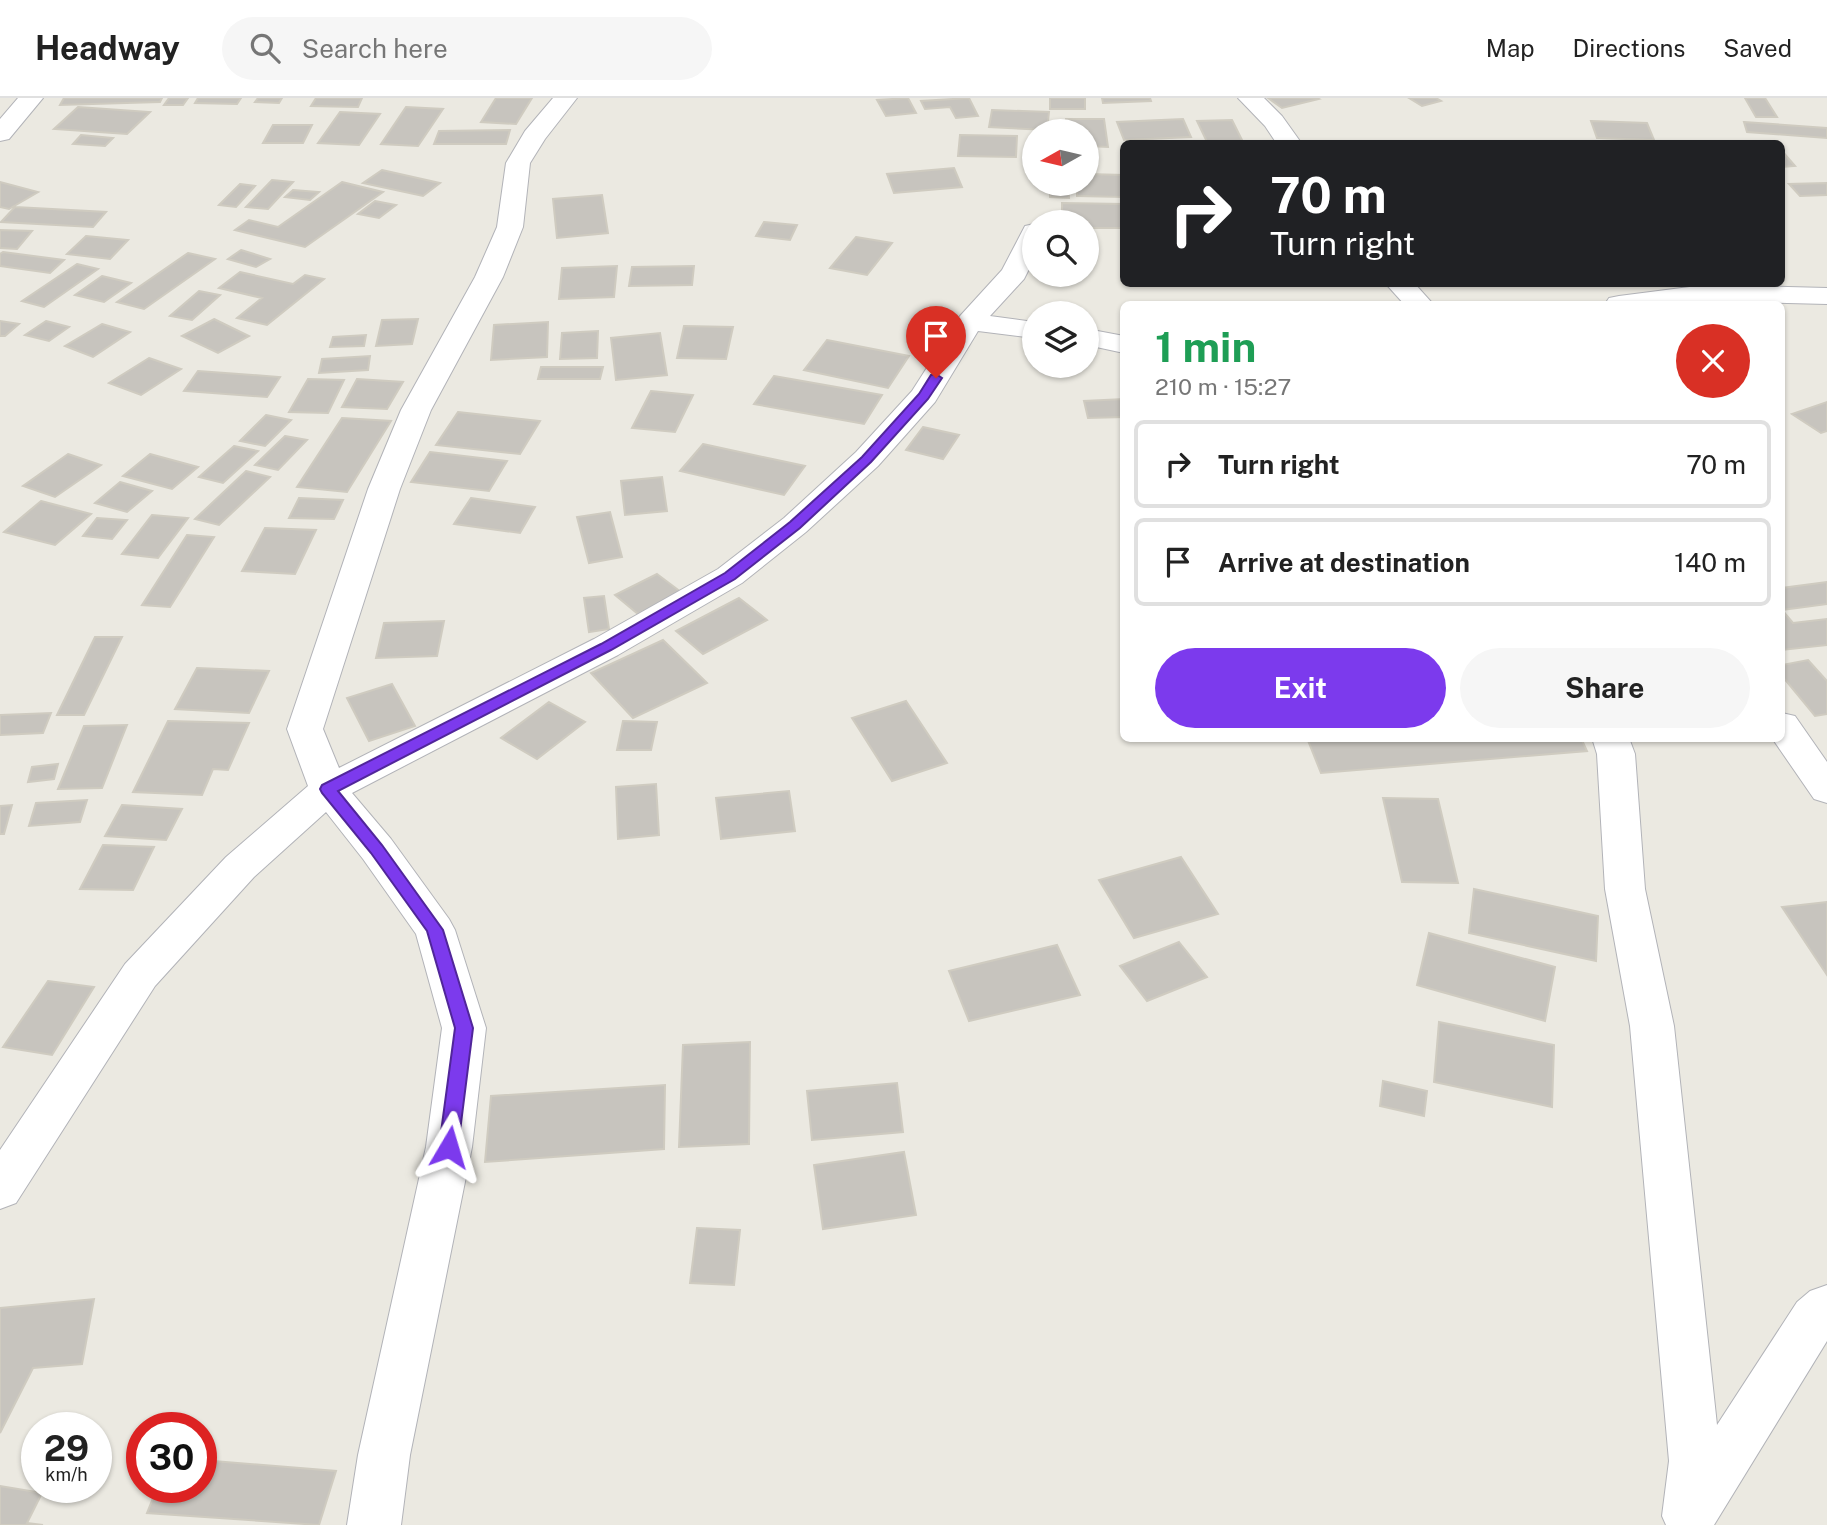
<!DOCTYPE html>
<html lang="en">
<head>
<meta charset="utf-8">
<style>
	body { margin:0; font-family:"Public Sans",sans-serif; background:#f6f6f6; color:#222; height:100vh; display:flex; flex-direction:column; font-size:26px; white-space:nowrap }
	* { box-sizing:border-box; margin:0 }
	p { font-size:23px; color:#767676 }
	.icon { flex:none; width:38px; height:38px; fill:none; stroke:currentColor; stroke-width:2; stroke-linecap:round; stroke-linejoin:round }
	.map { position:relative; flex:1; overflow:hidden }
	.sheet { position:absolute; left:1120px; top:203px; width:665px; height:441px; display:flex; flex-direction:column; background:#fff; border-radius:10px; box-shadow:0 2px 5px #0004 }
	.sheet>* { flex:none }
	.banner { position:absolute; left:1120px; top:42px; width:665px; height:147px; border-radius:10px; box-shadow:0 2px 5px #0004; background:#202124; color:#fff; overflow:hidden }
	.needle { width:46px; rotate:262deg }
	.tools { position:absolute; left:1022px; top:21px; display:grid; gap:14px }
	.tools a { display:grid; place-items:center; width:77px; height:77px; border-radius:50%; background:#fff; box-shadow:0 2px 5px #0004; font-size:35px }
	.speed { position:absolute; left:21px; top:1314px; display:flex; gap:14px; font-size:35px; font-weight:700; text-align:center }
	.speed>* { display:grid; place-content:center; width:91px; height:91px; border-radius:50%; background:#fff; box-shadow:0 2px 5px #0004; line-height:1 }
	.speed small { font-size:18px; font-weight:400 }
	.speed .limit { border:10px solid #d22; background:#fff; color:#111 }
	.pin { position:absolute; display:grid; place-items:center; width:60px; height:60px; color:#fff; margin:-72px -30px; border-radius:50% 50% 50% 0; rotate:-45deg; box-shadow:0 0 7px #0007 }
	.pin .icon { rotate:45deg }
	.me { position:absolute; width:77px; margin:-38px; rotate:7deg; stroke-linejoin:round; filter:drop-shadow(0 0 5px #0008) }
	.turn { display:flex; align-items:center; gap:24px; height:147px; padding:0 35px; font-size:32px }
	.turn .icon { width:91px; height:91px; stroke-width:2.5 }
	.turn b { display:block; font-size:49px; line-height:60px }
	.round { display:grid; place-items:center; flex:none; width:74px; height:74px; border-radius:37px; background:#f6f6f6 }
	.overview { display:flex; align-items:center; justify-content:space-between; height:119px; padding:0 35px }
	h1 { font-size:42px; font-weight:700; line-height:52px; color:#1e9e55 }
	.button { display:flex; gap:14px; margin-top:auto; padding:14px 35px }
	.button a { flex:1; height:80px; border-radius:42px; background:#7c3aed; color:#fff; font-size:28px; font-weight:700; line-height:80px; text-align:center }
	.button a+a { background:#f6f6f6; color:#222 }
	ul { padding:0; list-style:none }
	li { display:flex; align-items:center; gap:21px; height:88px; margin:0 14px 10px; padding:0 21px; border:4px solid #e0e0e0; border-radius:10px }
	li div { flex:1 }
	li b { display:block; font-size:26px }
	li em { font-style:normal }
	header { display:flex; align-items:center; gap:42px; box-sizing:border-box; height:98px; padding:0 35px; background:#fff; border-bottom:2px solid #e0e0e0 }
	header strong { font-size:33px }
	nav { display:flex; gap:38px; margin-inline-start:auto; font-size:24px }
	.search { width:490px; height:63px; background:#f6f6f6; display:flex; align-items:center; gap:18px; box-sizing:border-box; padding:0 24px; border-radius:38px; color:#767676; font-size:26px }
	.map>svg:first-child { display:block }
	.building { fill:#c7c4be; stroke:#cfcbc0; stroke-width:2 }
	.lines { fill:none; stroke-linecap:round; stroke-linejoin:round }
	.minor-casing { stroke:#b2b3b8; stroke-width:2 }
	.minor { fill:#fff; fill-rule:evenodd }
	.route { fill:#7c3aed; stroke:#51269a; stroke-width:2 }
</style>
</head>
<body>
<header>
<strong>Headway</strong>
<div class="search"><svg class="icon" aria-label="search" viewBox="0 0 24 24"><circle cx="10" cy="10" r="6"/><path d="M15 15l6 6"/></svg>Search here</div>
<nav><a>Map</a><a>Directions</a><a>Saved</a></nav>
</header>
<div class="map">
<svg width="1827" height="1427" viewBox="0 0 1827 1427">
	<rect width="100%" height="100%" fill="#ebe9e1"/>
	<path class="building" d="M 64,0 L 162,0 L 160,4 L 60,7 Z
		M 169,0 L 188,0 L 183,7 L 164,7 Z
		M 198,0 L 241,0 L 237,6 L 195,5 Z
		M 258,0 L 282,0 L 279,5 L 255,4 Z
		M 316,0 L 362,0 L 358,9 L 311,8 Z
		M 496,0 L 532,0 L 516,26 L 481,24 Z
		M 908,0 L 916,15 L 886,18 L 877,2 Z
		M 969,0 L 978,18 L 956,20 L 950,9 L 925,11 L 921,3 Z
		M 1050,0 L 1085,0 L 1085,11 L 1050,11 Z
		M 1102,0 L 1150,0 L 1151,3 L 1103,5 Z
		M 1268,0 L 1317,0 L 1319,1 L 1282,10 Z
		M 1409,0 L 1436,0 L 1441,3 L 1422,8 Z
		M 1745,0 L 1765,0 L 1777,19 L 1756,19 Z
		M 78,9 L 150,14 L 127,36 L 54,31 Z
		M 406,9 L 443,11 L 418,48 L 381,46 Z
		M 992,12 L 1049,14 L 1047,32 L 989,29 Z
		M 340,14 L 380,16 L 359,47 L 318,45 Z
		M 1066,21 L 1104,21 L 1108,49 L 1087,48 L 1087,33 L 1067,33 Z
		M 1183,21 L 1191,39 L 1124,42 L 1117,24 Z
		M 1232,22 L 1244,46 L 1208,46 L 1197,23 Z
		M 1591,23 L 1647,25 L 1654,42 L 1597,40 Z
		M 1744,24 L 1827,30 L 1827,40 L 1747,34 Z
		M 273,27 L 312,27 L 303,45 L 263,45 Z
		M 510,32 L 506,46 L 434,46 L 439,33 Z
		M 81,37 L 113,40 L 105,48 L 73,46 Z
		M 960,37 L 1017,38 L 1016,59 L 958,58 Z
		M 1782,53 L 1795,68 L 1782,69 Z
		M 954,70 L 962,89 L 894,95 L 887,76 Z
		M 382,72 L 440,85 L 423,98 L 363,85 Z
		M 1087,76 L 1124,77 L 1124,99 L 1077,98 L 1077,86 L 1087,86 Z
		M 272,82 L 293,84 L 268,111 L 246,109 Z
		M 0,84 L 38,94 L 9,111 L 0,109 Z
		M 342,84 L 383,94 L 305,149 L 235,132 L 249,122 L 278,129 Z
		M 1827,85 L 1827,97 L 1800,98 L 1789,86 Z
		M 240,86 L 255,88 L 236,109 L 219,107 Z
		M 1050,86 L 1068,86 L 1069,100 L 1050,99 Z
		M 293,92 L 319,94 L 310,102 L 285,99 Z
		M 602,97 L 608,135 L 557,140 L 553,101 Z
		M 375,103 L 396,107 L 379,120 L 358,116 Z
		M 1062,105 L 1124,106 L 1124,130 L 1087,130 L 1087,124 L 1062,124 Z
		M 15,109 L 106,114 L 93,129 L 1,124 Z
		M 764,124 L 797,127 L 790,142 L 756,138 Z
		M 0,132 L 32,133 L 17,151 L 0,150 Z
		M 86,138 L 128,142 L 110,161 L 67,156 Z
		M 856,139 L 892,145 L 867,177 L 830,170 Z
		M 241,152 L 270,161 L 256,169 L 228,161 Z
		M 3,154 L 64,162 L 50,175 L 0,168 L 0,156 Z
		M 188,155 L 215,161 L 144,211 L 117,204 Z
		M 77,166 L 98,171 L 44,209 L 22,203 Z
		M 617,168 L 614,199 L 559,201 L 562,170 Z
		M 694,168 L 692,187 L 629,188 L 632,169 Z
		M 240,174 L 293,186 L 305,177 L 324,181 L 267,227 L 237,220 L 262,200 L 219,190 Z
		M 102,178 L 131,185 L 104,204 L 75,197 Z
		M 199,193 L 220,197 L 192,222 L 170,218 Z
		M 214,221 L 249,238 L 218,255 L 182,238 Z
		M 418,221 L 412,246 L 376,248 L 382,222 Z
		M 0,223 L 19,226 L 5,238 L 0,238 Z
		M 46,223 L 69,229 L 49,243 L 25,237 Z
		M 548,224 L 547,259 L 491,262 L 494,227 Z
		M 102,226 L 130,234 L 93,259 L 65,248 Z
		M 684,228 L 733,229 L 726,261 L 677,260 Z
		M 598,233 L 597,260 L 560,261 L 562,235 Z
		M 660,235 L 667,277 L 616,282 L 611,240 Z
		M 366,237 L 364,248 L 330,249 L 333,239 Z
		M 827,242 L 909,258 L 888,290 L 804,272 Z
		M 370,258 L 368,272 L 319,275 L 322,261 Z
		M 149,260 L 181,271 L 141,297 L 109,285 Z
		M 541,269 L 603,269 L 600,281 L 538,281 Z
		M 198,273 L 280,279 L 267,299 L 184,293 Z
		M 774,278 L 882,297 L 864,326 L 754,306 Z
		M 308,281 L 344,282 L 328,315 L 289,314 Z
		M 357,281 L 403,284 L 387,311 L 342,309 Z
		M 651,293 L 693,297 L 675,334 L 632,330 Z
		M 1124,301 L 1124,319 L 1088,320 L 1084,303 Z
		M 1827,304 L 1827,333 L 1821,335 L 1792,316 Z
		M 458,314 L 540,323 L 520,356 L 436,347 Z
		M 266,317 L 291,322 L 265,348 L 240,343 Z
		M 342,320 L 391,323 L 347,394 L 297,389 Z
		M 923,329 L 959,337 L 943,361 L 906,352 Z
		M 285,338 L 307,342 L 278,372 L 255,367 Z
		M 703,346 L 805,368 L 784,397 L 680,373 Z
		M 234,348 L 258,353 L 223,385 L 199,379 Z
		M 430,354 L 507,363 L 489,393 L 411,384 Z
		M 68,356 L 101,367 L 55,399 L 23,388 Z
		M 150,356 L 198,369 L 172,391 L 123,378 Z
		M 246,373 L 270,379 L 219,427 L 195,421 Z
		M 662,379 L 667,413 L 625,417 L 621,383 Z
		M 120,384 L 152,393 L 127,414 L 95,405 Z
		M 299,400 L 343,402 L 334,421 L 289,420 Z
		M 471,400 L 535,409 L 520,435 L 454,426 Z
		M 41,403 L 91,416 L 55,447 L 4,434 Z
		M 610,414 L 622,459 L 589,465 L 577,419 Z
		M 152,417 L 188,420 L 158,460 L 122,456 Z
		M 97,420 L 127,422 L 112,441 L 83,438 Z
		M 265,430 L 316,432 L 295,476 L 242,473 Z
		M 187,437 L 214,439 L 170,509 L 142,507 Z
		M 657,476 L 681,494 L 638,516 L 615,497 Z
		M 1827,484 L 1827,506 L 1782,512 L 1793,525 L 1827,521 L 1827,547 L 1782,552 L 1782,490 Z
		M 604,498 L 609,531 L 589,534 L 584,500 Z
		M 739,500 L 767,522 L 703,556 L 676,533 Z
		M 444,523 L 437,558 L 376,560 L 384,525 Z
		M 95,539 L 122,539 L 84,617 L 57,617 Z
		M 663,542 L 707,585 L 633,620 L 591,575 Z
		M 1808,562 L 1827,583 L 1827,616 L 1815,618 L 1782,578 L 1782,567 Z
		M 197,570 L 269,573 L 249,615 L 175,611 Z
		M 392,586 L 415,628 L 369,643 L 347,600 Z
		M 906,603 L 947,665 L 892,683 L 852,620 Z
		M 549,604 L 585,624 L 537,661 L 501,640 Z
		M 51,615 L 43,635 L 0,637 L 0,617 Z
		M 168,623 L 249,625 L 228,672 L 213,671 L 202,697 L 133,694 Z
		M 623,623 L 657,624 L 651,652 L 617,652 Z
		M 127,627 L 102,690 L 58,691 L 84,628 Z
		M 1307,640 L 1581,640 L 1587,653 L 1321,675 Z
		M 58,666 L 54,681 L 28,684 L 32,669 Z
		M 656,686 L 659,737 L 618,741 L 616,689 Z
		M 789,693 L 795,733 L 721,741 L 716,700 Z
		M 1383,700 L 1438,701 L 1458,785 L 1402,784 Z
		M 87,702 L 80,724 L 29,728 L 36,705 Z
		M 12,707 L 4,736 L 0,736 L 0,708 Z
		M 122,707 L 182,711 L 166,742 L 105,738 Z
		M 103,747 L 154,749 L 133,792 L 80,791 Z
		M 1181,759 L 1218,816 L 1134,840 L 1099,782 Z
		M 1474,791 L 1598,818 L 1596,863 L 1469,835 Z
		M 1827,804 L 1827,877 L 1782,809 Z
		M 1429,835 L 1555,869 L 1545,923 L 1417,887 Z
		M 1179,844 L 1207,879 L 1147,903 L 1120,868 Z
		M 1057,847 L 1080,897 L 969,923 L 949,873 Z
		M 48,883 L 94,889 L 52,957 L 3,949 Z
		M 1439,924 L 1554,947 L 1552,1009 L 1434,984 Z
		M 750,944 L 749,1046 L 679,1049 L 683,947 Z
		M 1383,983 L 1427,993 L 1424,1018 L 1380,1008 Z
		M 897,985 L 903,1034 L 812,1042 L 807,993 Z
		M 665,987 L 664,1051 L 485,1064 L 491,998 Z
		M 904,1054 L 916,1117 L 823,1131 L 814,1067 Z
		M 697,1130 L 740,1132 L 734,1187 L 690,1185 Z
		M 94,1201 L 82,1266 L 33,1270 L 0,1335 L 0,1210 Z
		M 201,1362 L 336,1373 L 319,1427 L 147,1415 L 157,1390 L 201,1390 Z
		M 0,1388 L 42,1395 L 27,1425 L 43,1427 L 0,1427 Z"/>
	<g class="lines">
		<g class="minor-casing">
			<path id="minor" d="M 18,0 L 43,0 L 9,41 L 0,43 L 0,21 Z
				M 553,0 L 577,0 L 545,41 L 530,65 L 523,129 L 503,179 L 431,312 L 400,391 L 323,631 L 339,670 L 594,541 L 718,471 L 784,420 L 856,354 L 912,293 L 960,218 L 1002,172 L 1025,128 L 1034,126 L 1034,161 L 1024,181 L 990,218 L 1034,224 L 1034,240 L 978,233 L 935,304 L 878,368 L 806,434 L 742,485 L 618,557 L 352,695 L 391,741 L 449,821 L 455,832 L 486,930 L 472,1049 L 410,1357 L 401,1427 L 347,1427 L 358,1357 L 426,1049 L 442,930 L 416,836 L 363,761 L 326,714 L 254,779 L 155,888 L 16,1105 L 0,1111 L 0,1052 L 125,866 L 226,759 L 308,688 L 287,631 L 368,391 L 401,312 L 475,179 L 497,129 L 506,65 L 525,33 Z
				M 1238,0 L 1264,0 L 1282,18 L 1302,46 L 1277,46 L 1265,28 Z
				M 1386,186 L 1415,186 L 1433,206 L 1404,206 Z
				M 1705,187 L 1827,190 L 1827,206 L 1705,203 L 1680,206 L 1605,206 L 1609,200 L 1619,198 Z
				M 1087,231 L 1124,238 L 1124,255 L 1087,247 Z
				M 1782,615 L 1795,618 L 1827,664 L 1827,705 L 1814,701 L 1772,640 L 1782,640 Z
				M 1592,640 L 1629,640 L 1635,656 L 1645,791 L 1674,928 L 1717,1327 L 1797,1204 L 1810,1193 L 1827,1187 L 1827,1243 L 1714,1427 L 1666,1427 L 1662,1418 L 1669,1363 L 1630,928 L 1605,791 L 1597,656 Z"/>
		</g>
		<use href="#minor" class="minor"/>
	</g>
	<path class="route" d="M 936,276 L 942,280 L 928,301 L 871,364 L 800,430 L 735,481 L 611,552 L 338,693 L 382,747 L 443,832 L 473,930 L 458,1049 L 455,1055 L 449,1057 L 442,1055 L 439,1049 L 455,930 L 427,833 L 371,755 L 322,695 L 320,691 L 322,687 L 601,546 L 725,475 L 790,424 L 862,359 L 919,296 L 931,277 Z"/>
</svg>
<div class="tools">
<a><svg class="needle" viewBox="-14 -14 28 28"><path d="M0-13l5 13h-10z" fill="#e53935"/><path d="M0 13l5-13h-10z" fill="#767676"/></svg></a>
<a><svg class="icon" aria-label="search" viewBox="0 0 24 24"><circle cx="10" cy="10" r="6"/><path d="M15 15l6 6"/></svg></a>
<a><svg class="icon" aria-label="layers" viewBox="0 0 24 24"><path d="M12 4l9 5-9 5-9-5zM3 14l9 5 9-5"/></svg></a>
</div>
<div class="speed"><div>29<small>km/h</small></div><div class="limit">30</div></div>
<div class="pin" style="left:936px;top:280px;background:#d93025"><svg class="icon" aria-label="arrive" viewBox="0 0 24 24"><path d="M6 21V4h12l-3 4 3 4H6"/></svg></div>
<svg class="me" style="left:449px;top:1049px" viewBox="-20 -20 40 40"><path d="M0-17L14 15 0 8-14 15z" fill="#7c3aed" stroke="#fff" stroke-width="4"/></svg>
<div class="banner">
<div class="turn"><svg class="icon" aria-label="right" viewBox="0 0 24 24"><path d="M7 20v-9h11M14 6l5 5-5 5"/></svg><div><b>70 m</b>Turn right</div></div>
</div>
<section class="sheet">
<div class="overview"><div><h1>1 min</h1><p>210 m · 15:27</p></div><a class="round" style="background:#d93025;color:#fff"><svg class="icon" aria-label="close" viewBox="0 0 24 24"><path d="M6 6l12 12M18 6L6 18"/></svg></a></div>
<ul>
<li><svg class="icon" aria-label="right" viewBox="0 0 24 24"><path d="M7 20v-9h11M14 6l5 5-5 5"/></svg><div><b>Turn right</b></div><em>70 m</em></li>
<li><svg class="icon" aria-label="arrive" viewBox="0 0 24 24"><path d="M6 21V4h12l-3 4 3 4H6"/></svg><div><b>Arrive at destination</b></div><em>140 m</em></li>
</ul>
<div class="button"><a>Exit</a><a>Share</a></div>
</section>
</div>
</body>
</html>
